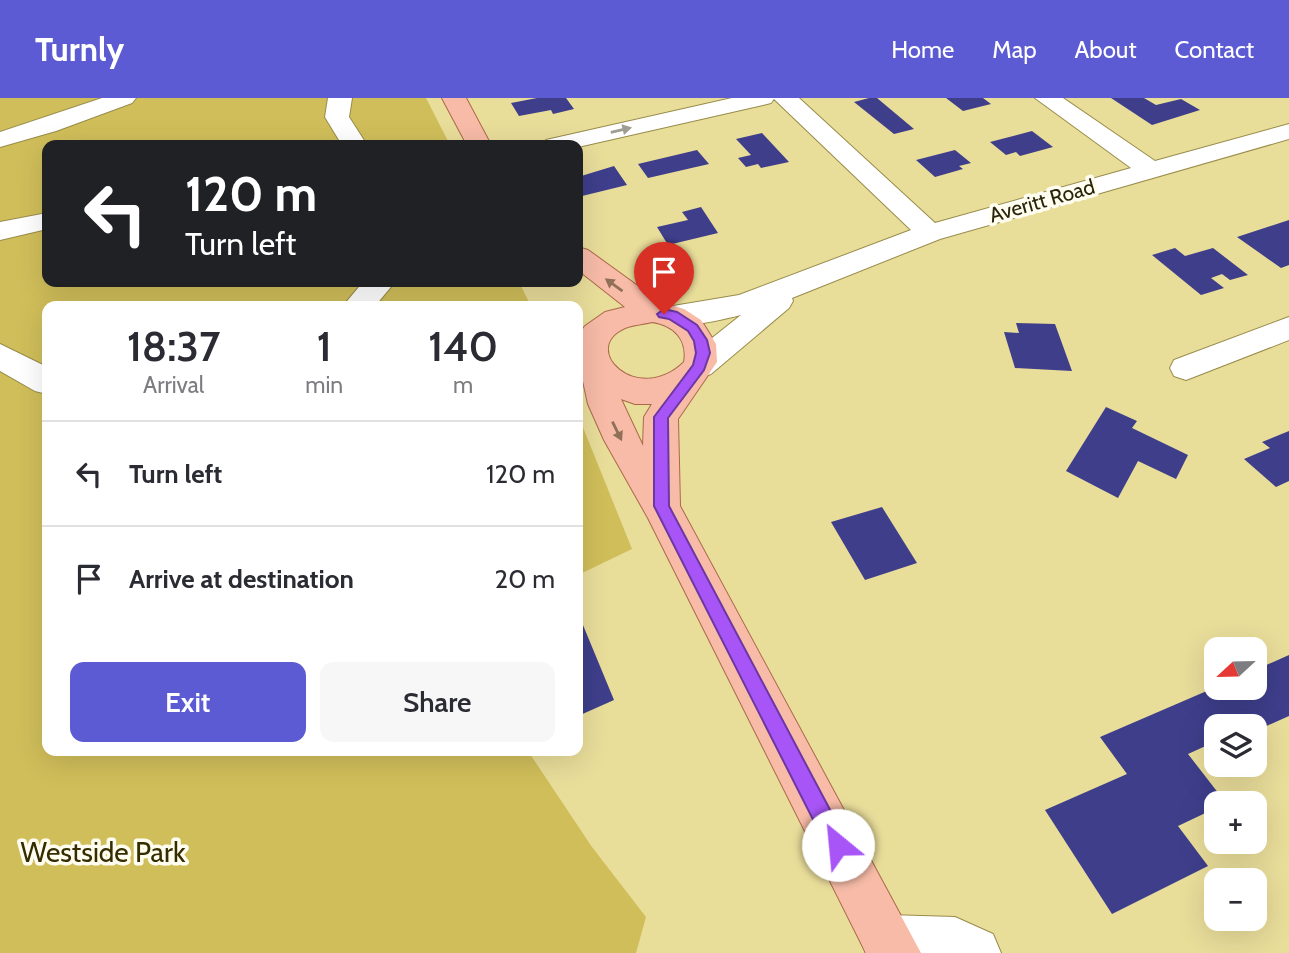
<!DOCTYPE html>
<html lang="en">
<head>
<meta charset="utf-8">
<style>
	body { margin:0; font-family:Cabin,sans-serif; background:#f7f7f7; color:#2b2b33; height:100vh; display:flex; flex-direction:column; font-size:26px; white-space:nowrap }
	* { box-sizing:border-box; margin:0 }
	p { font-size:23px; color:#7c7c81 }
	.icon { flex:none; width:38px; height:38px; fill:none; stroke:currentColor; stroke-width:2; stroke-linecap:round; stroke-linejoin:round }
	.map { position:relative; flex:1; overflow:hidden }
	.sheet { position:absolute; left:42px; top:203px; width:541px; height:455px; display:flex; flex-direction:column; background:#fff; border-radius:14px; box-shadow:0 7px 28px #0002 }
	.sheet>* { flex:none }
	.guide { position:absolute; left:42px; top:42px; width:541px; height:147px; border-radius:14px; box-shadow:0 7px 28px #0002; background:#202124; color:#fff; overflow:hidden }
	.needle { width:46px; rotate:248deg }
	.buttons { position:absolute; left:1204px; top:539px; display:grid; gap:14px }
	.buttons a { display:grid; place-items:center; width:63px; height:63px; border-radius:14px; background:#fff; box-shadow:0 7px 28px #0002; font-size:35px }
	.pin { position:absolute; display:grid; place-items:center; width:60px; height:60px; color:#fff; margin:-72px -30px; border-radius:50% 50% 50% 0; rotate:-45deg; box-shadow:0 0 7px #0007 }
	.pin .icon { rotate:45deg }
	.me { position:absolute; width:77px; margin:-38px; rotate:332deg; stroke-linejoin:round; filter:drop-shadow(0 0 5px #0008) }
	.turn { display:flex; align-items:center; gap:24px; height:147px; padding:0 28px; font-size:32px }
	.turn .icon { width:91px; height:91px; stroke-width:2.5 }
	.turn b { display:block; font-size:49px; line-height:60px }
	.eta { display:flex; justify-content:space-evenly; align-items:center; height:119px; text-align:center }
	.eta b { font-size:42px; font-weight:600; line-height:49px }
	.action { display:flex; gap:14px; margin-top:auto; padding:14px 28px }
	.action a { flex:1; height:80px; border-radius:14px; background:#5c5bd3; color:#fff; font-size:28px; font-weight:600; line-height:80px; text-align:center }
	.action a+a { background:#f7f7f7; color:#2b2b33 }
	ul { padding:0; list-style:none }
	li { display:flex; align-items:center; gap:21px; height:105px; padding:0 28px; border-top:2px solid #e1e1e2 }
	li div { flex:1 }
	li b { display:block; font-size:26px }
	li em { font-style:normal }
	header { display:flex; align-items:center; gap:42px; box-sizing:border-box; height:98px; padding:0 35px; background:#5c5bd3; color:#fff }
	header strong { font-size:33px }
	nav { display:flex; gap:38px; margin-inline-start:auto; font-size:24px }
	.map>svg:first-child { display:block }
	.green { fill:#d0be5a }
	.building { fill:#3e3e8b }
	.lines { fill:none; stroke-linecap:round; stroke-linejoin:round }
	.minor-casing { stroke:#988c4b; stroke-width:2 }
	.major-casing { stroke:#ab694a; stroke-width:2 }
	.minor { fill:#fff; fill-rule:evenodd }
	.major { fill:#f7bba7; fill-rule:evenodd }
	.oneway { fill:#9f9d91 }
	.oneway2 { fill:#907058 }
	.route { fill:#a855f7; stroke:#6d37a1; stroke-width:2 }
	.labels { text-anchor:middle; stroke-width:7; stroke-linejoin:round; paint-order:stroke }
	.far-street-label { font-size:21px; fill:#2a250a; stroke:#fffdf0 }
	.near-park-label { font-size:28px; fill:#352d00; stroke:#fffdf0 }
</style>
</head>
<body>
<header>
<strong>Turnly</strong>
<nav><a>Home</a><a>Map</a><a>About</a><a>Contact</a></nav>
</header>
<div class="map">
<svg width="1289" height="855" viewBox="0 0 1289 855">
	<rect width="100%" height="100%" fill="#e9dd9a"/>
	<path class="green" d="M 0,0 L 426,0 L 450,47 L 47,47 L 47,184 L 519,184 L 531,208 L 47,208 L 47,653 L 528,653 L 592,749 L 646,819 L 636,855 L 0,855 Z
		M 578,317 L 632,451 L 578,477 L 578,316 Z"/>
	<path class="building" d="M 537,0 L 566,0 L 574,11 L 553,16 L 551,12 L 519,18 L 511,5 Z
		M 869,0 L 877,0 L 914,31 L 894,36 L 854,4 Z
		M 946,0 L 983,0 L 991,6 L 963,13 Z
		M 1111,0 L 1144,0 L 1156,7 L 1181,1 L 1200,12 L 1152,27 Z
		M 1032,33 L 1053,49 L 1020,58 L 1016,54 L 1006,57 L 990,44 Z
		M 762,35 L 789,64 L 761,70 L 758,66 L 746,69 L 738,60 L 751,57 L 736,41 Z
		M 697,52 L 709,66 L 648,80 L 638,66 Z
		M 955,52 L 971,65 L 959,68 L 963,71 L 935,79 L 916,62 Z
		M 614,68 L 627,87 L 578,99 L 578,79 Z
		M 701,109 L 718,135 L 668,147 L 657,129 L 688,122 L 682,114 Z
		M 1289,122 L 1289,167 L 1281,170 L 1237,139 Z
		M 1175,150 L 1185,158 L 1213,150 L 1248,177 L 1230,182 L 1222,176 L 1211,180 L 1224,190 L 1201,197 L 1152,157 Z
		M 1016,225 L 1055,226 L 1072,273 L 1015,270 L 1004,234 L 1019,235 Z
		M 1106,309 L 1137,323 L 1132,330 L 1188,357 L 1176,381 L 1138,363 L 1118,400 L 1066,373 Z
		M 1289,333 L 1289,383 L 1276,389 L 1244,361 L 1270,350 L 1262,344 Z
		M 882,409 L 917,465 L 865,482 L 831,424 Z
		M 578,515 L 614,602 L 578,618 Z
		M 1289,557 L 1289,618 L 1255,633 L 1255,628 L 1216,628 L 1216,653 L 1210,646 L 1188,656 L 1226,705 L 1216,705 L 1216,710 L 1178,728 L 1208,768 L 1112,816 L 1045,712 L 1127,676 L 1100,639 L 1216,589 L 1255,590 L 1255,572 Z"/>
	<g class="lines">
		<g class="minor-casing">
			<path id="minor" d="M 102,0 L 136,0 L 132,5 L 56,33 L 0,49 L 0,34 Z
				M 328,0 L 352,0 L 349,19 L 367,47 L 342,47 L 325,19 Z
				M 732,0 L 799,0 L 935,125 L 1131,70 L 1035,0 L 1063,0 L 1155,63 L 1289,26 L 1289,41 L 940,141 L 792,200 L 793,203 L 789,210 L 711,276 L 699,280 L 687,276 L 683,268 L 687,260 L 741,217 C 716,223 686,231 661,224 L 656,217 L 661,210 L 739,197 L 911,132 L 774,1 L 771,5 L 763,7 L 578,49 L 578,47 L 542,47 L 546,42 Z
				M 47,115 L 47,131 L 0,142 L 0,124 Z
				M 363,184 L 395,184 L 375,208 L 343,208 Z
				M 1289,219 L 1289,242 L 1186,282 L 1174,278 L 1170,270 L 1174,262 Z
				M 0,246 L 47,269 L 47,296 L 35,293 L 0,273 Z
				M 888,817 L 955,819 L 993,836 L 1001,855 L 866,855 L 861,844 L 869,825 Z"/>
		</g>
		<g class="major-casing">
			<path id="major" d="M 442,0 L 466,0 L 491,47 L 467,47 Z
				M 578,149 L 588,152 L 660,204 L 684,211 L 701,222 L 716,246 L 717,264 L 678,321 L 680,408 L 921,855 L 866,855 L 648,420 L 604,342 L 588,306 L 578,260 L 580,235 L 585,228 L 605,214 L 625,209 L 578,172 ZM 652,224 C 674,227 688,242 684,264 C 638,309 578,251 625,230 C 633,227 644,226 652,224 ZM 621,301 L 635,306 L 652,306 L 644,319 L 643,348 Z"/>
		</g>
		<use href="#minor" class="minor"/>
		<use href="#major" class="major"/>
	</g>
	<defs><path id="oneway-solid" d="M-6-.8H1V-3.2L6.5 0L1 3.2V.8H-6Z" transform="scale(1.75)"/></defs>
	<use class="oneway" href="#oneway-solid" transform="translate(621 32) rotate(-13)"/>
	<g class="oneway2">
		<use href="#oneway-solid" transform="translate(614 187) rotate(-144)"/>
		<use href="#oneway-solid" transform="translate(617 333) rotate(64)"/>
	</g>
	<path class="route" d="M 664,211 L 677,214 L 697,227 L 707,242 L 710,255 L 704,272 L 668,320 L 669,408 L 845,740 L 848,747 L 845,755 L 838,758 L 830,755 L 654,408 L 654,319 L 693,267 L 696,255 L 694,243 L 688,233 L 669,221 L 659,219 L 657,216 Z"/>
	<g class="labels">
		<g class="far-street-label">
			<text transform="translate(1042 103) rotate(-16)" y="7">Averitt Road</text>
		</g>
		<g class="near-park-label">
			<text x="103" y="764">Westside Park</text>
		</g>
	</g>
</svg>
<div class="buttons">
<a><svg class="needle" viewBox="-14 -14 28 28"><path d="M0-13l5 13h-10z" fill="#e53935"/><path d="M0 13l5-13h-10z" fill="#7c7c81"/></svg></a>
<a><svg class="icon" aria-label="layers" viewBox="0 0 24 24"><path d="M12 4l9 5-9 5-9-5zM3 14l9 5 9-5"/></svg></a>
<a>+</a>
<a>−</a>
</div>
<div class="pin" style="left:664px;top:216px;background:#d93025"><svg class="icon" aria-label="arrive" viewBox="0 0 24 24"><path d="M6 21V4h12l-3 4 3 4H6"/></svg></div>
<svg class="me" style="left:838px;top:747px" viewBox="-20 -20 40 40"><circle r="19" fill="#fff"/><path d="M0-13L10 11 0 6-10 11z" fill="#a855f7"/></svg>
<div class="guide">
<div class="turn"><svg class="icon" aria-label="left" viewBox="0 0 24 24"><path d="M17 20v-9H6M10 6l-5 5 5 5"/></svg><div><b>120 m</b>Turn left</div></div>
</div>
<section class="sheet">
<div class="eta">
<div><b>18:37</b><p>Arrival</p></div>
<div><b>1</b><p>min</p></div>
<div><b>140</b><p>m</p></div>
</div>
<ul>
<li><svg class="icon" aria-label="left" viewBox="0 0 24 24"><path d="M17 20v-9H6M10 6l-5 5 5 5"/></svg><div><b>Turn left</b></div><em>120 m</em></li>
<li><svg class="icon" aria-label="arrive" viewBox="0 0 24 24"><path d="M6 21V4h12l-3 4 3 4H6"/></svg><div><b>Arrive at destination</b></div><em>20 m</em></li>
</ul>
<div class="action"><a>Exit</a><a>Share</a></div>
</section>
</div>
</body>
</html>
